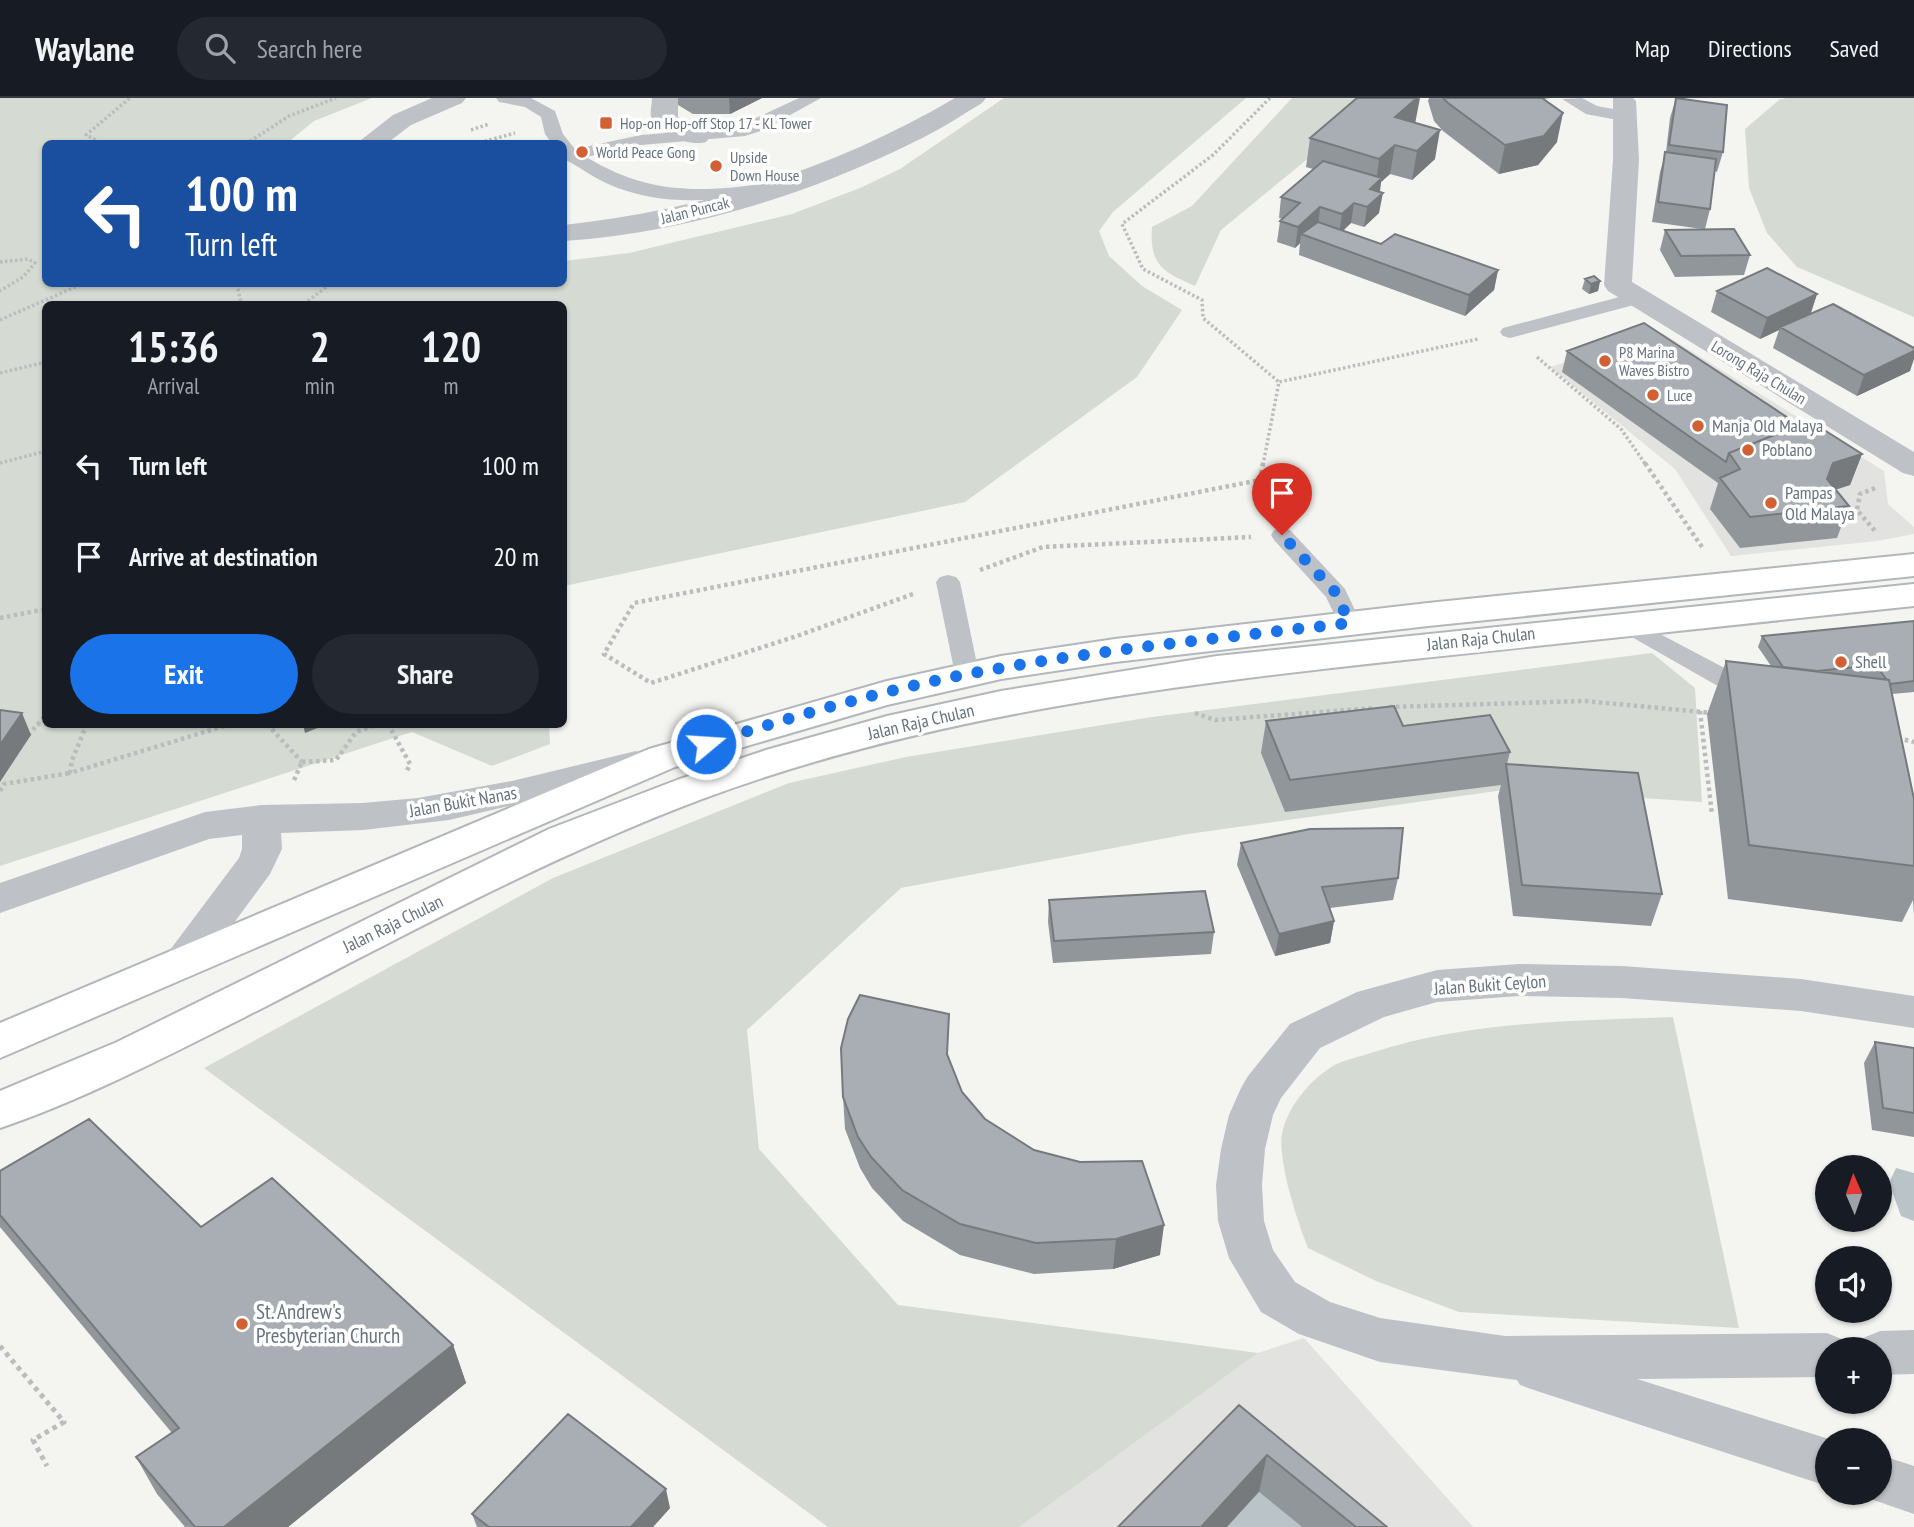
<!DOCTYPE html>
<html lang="en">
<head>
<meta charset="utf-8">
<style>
	body { margin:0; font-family:"PT Sans Narrow",sans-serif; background:#242831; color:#f1f3f6; height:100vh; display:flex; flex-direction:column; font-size:26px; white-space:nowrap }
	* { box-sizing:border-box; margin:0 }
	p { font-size:23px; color:#9ea1a6 }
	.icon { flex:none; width:38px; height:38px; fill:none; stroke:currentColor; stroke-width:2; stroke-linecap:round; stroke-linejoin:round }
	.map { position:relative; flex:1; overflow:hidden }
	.panel { position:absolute; left:42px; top:203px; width:525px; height:427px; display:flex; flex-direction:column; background:#171b24; border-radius:10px; box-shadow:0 2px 5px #0004 }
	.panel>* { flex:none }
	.guide { position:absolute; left:42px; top:42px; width:525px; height:147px; border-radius:10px; box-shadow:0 2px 5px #0004; background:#1a4fa0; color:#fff; overflow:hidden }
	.needle { width:46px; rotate:358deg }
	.buttons { position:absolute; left:1815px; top:1057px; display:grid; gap:14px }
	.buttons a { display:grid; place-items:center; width:77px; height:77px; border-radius:50%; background:#171b24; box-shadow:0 2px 5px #0004; font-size:35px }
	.pin { position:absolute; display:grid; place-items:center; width:60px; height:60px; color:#fff; margin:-72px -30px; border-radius:50% 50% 50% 0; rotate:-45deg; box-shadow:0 0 7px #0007 }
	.pin .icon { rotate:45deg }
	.me { position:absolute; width:77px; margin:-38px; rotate:72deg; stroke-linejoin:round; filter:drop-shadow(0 0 5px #0008) }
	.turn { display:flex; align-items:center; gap:24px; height:147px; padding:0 28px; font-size:32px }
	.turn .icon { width:91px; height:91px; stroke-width:2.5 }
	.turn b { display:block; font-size:49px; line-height:60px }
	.eta { display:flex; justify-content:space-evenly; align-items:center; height:119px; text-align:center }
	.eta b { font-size:42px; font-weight:700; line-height:49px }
	.action { display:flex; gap:14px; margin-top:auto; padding:14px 28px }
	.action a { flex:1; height:80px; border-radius:42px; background:#1a73e8; color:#fff; font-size:28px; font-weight:700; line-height:80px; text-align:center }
	.action a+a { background:#242831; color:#f1f3f6 }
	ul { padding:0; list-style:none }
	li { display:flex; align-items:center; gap:21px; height:91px; padding:0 28px }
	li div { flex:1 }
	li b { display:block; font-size:26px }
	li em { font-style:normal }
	header { display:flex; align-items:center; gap:42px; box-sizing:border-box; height:98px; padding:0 35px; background:#171b24; border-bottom:2px solid #363941 }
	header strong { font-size:33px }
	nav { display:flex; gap:38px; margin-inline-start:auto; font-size:24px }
	.search { width:490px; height:63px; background:#242831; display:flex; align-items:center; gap:18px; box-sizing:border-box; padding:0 24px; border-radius:38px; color:#9ea1a6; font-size:26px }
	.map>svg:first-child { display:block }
	.built { fill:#e2e3e1 }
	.green { fill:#d5dbd2 }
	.water { fill:#bac3c8 }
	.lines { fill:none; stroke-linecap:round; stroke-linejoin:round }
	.secondary-casing { stroke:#b3b7bb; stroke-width:4 }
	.path-far2 { stroke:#babcbe; stroke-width:3.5; stroke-dasharray:2.5 2.5; stroke-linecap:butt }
	.path-far1 { stroke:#babcbe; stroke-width:4.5; stroke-dasharray:3.5 3.5; stroke-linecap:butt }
	.path { stroke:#babcbe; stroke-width:5; stroke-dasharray:4.5 4.5; stroke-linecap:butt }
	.lane { fill:#bec1c5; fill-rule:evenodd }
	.street { fill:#bec1c5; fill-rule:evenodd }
	.secondary { fill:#fff; fill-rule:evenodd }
	.wall { fill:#90969a }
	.shaded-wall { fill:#767a7d }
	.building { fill:#a8aeb3; stroke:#767a7d; stroke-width:2 }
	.route { stroke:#1a73e8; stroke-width:12; stroke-dasharray:0 21.6 }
	.poi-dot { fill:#d36033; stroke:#fff; stroke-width:2.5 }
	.labels { text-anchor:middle; stroke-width:7; stroke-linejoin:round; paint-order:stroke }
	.far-poi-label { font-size:16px; fill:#66737f; stroke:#fff; text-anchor:start }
	.far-street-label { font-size:16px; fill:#66737f; stroke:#fff }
	.poi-label { font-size:18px; fill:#66737f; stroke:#fff; text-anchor:start }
	.street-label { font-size:18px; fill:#66737f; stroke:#fff }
	.near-poi-label { font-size:21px; fill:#66737f; stroke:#fff; text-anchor:start }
</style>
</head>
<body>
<header>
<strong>Waylane</strong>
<div class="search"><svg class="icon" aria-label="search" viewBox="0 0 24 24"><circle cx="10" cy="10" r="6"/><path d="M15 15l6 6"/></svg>Search here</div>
<nav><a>Map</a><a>Directions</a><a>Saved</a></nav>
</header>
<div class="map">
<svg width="1914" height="1429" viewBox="0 0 1914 1429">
	<rect width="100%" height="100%" fill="#f4f4f1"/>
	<path class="built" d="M 1662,235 L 1884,373 L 1888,406 L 1914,429 L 1914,436 L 1877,443 L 1731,458 L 1675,371 L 1550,269 Z
		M 1304,1240 L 1473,1429 L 1019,1429 L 1258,1255 Z"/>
	<path class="green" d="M 0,0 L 372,0 L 314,23 L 287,45 L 46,46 L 46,186 L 564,186 L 564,163 L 629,155 L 792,116 L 860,90 L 900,71 L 1004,0 L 1246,0 L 1113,114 L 1099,133 L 1109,158 L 1142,188 L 1182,212 L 1137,279 L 965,404 L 564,488 L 564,206 L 46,206 L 46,626 L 549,626 L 550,646 L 492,668 L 412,634 L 0,768 Z
		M 1292,0 L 1374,0 L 1373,7 L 1221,132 L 1195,188 C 1163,174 1149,167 1152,129 L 1192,108 Z
		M 1786,0 L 1914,0 L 1914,219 L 1797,169 L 1767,135 L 1749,90 L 1745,31 L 1779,2 Z
		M 1652,555 L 1695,590 L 1702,704 L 1511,691 L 1188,736 L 901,790 L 747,932 L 759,1051 L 898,1207 L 1258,1255 L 1019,1429 L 828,1429 L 204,970 L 553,780 L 789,685 L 906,659 L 1152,619 Z
		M 1673,919 L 1739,1230 L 1459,1214 L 1376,1183 L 1308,1150 C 1298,1125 1275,1057 1283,1031 C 1291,1005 1309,984 1331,969 C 1342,962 1359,959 1371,955 C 1467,923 1573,923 1673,919 Z"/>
	<path class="water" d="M 1896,1070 L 1914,1075 L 1914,1123 L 1901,1118 L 1889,1085 Z
		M 1259,1394 L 1302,1429 L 1227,1429 Z"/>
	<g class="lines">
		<g class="secondary-casing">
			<path id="secondary" d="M 1914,456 L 1914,478 L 1428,528 L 1115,564 L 1001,581 L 887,607 L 675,669 L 0,960 L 0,925 L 649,651 L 887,583 L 1001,558 L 1115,541 L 1428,505 Z
				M 1914,486 L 1914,508 C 1750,525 1586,543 1423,560 C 1179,586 934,615 702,701 C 542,761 391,845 239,922 C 161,961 82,1002 0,1030 L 0,993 L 117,944 L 549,731 L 677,682 L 766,652 L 887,618 L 1001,593 L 1217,558 Z"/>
		</g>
		<path class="path-far2" d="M 1270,0 L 1213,57 L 1122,126 L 1143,171 L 1202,202 L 1203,220 L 1279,284
			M 471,32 L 489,26
			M 94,46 L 96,42 L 86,37 L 130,0
			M 246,46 L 289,18 L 336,0
			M 475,46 L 515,35
			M 0,164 L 28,161 L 35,165 L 23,179 L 0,193
			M 237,186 L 240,201 L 244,206
			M 304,206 L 330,186
			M 0,222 L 82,186
			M 1537,259 L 1621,331 L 1646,367
			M 0,275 L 46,264
			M 0,365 L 46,353
			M 1263,367 L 1279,284 L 1478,241"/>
		<path class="path-far1" d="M 1263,365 L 1260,382 L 1270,407
			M 1645,365 L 1704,452
			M 1875,390 L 1860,396 L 1857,412 L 1875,433
			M 980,472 L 1043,449 L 1251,439
			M 913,496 L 797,538 L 651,585 L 604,556 L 634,505 L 1260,382
			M 0,520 L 46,511
			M 1389,609 L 1585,603 L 1712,615
			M 1700,613 L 1712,717
			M 1195,615 L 1215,622 L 1374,610
			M 37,626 L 58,626
			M 87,626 L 72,662 L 70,675 L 231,626
			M 267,626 L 302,664
			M 388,626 L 410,666 L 406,675
			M 28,637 L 46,617
			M 1898,640 L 1914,644
			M 302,664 L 336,662 L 356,634 L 378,626
			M 294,682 L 302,664
			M 0,693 L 4,686 L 70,675"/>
		<path class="path" d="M 0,1248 L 64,1324 L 33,1342 L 47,1368"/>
		<path class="lane" d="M 496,0 L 531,0 L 555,13 L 563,36 L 575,51 L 641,37 L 737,29 L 799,0 L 821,0 L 761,33 L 745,38 L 641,47 L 586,59 C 646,95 694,95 762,86 L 771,91 L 762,96 C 710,104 655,108 606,85 C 591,78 578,68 564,61 L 564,46 L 552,46 L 545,36 L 541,19 L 525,9 L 499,4 Z
			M 1582,0 L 1597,8 L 1629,14 L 1632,18 L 1623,23 L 1586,16 L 1562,1 Z
			M 1638,194 L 1645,196 L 1648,200 L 1645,204 L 1510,240 L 1503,238 L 1500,234 L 1503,230 Z
			M 1282,430 L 1290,432 L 1345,491 L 1361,525 L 1357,530 L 1349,533 L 1341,530 L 1326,499 L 1274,442 L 1271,437 L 1274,432 Z
			M 948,477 L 956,479 L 960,484 L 979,576 L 976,582 L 967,584 L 958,582 L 955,576 L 936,484 L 940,479 Z
			M 1624,517 L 1734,575 L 1737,581 L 1734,587 L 1725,589 L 1716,587 L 1616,530 L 1612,525 L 1616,520 Z"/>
		<path class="street" d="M 432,0 L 466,0 L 462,5 L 411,27 L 386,46 L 356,46 L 393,17 Z
			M 652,0 L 678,0 L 678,19 L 706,34 L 710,39 L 706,44 C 690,49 656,36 651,18 C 650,12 652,6 652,0 Z
			M 955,0 L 986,0 L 982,5 C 959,19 936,34 912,45 C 805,98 683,135 564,143 L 564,127 C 705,111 832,72 955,0 Z
			M 1613,0 L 1633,0 L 1636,3 L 1639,62 L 1632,184 L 1914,354 L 1914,378 L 1903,375 L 1608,193 L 1604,187 L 1613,62 Z
			M 636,653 L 649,657 L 655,666 L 649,675 L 449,722 L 363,732 L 281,735 L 282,751 L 270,776 L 197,875 L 182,880 L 167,875 L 161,864 L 239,760 L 242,751 L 242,737 L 209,741 L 0,815 L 0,785 L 205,714 L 261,707 L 363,705 L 418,700 L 512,683 Z
			M 1519,866 L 1622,868 L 1801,881 L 1914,898 L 1914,930 L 1801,913 L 1622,900 L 1519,898 L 1437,904 L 1384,919 L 1320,950 L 1281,1000 L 1273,1017 L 1265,1051 L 1262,1087 L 1264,1123 L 1273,1152 L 1295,1184 L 1330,1204 L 1380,1220 L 1505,1238 L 1827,1235 L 1844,1242 L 1849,1251 L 1827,1251 L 1827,1279 L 1637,1281 L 1832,1342 L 1827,1342 L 1827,1388 L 1537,1293 L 1520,1287 L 1517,1282 L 1380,1264 L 1299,1236 L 1261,1214 L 1229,1160 L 1218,1123 L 1216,1087 L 1221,1051 L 1229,1017 L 1241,990 L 1248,978 L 1290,926 L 1357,894 L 1437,872 Z
			M 1914,1232 L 1914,1276 L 1880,1277 L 1880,1251 L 1857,1251 L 1863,1240 L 1880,1233 Z
			M 1880,1357 L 1914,1368 L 1914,1416 L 1862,1398 L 1861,1395 L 1880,1395 Z"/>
		<use href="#secondary" class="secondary"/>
	</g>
	<path class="wall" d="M 678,0 L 762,0 L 730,16 L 693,16 L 678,7 Z
		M 1429,0 L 1550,0 L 1544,1 L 1557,44 L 1538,67 L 1499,76 L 1443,33 L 1434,23 L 1428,3 Z
		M 1676,0 L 1723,54 L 1717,74 L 1715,73 L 1710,111 L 1705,131 L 1750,157 L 1744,177 L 1675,179 L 1660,152 L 1665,132 L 1702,131 L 1652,124 L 1660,74 L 1666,54 L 1670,20 Z
		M 1415,25 L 1435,61 L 1412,82 L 1390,76 L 1381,84 L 1380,94 L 1379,115 L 1364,129 L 1351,125 L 1343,133 L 1381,146 L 1498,172 L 1494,192 L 1465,218 L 1299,157 L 1300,145 L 1295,150 L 1277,144 L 1280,123 L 1283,121 L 1279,120 L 1281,99 L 1313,71 L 1306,69 L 1310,40 Z
		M 1585,181 L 1600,183 L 1598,193 L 1589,196 L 1582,191 Z
		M 1717,193 L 1817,196 L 1811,215 L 1910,273 L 1857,298 L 1773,250 L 1779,232 L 1760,241 L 1711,214 Z
		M 1567,253 L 1799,327 L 1862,356 L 1850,387 L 1835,392 L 1849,408 L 1837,440 L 1740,450 L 1710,411 L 1718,385 L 1562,274 Z
		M 1914,523 L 1914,594 L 1892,596 L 1914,701 L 1914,818 L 1913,802 L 1902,824 L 1728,801 L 1707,616 L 1726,563 L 1771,568 L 1758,549 L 1762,538 Z
		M 1266,623 L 1403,628 L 1510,654 L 1507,666 L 1662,796 L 1651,828 L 1513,818 L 1498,698 L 1501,687 L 1285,714 L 1261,655 Z
		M 1241,745 L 1398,780 L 1393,802 L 1330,810 L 1334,823 L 1330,845 L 1275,858 L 1237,767 Z
		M 1049,802 L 1214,834 L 1211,856 L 1053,865 L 1048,824 Z
		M 1875,944 L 1914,950 L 1914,1039 L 1872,1032 L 1864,965 Z
		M 948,959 L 962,994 L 985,1021 L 1160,1157 L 1113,1171 L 1034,1176 L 960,1157 L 903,1123 L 872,1090 L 860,1070 L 845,1031 L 843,999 Z
		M 0,1073 L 201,1129 L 453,1247 L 466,1285 L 288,1429 L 185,1429 L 157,1396 L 136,1359 L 172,1335 L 0,1129 Z
		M 1239,1307 L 1387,1429 L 1302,1429 L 1259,1394 Z
		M 670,1410 L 653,1429 L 477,1429 L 472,1416 Z"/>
	<path class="shaded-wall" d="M 729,0 L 762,0 L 730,16 Z
		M 1417,0 L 1420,0 L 1415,26 L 1395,19 Z
		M 1563,15 L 1557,44 L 1538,67 L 1499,76 L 1505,47 Z
		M 1440,32 L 1435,61 L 1412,82 L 1417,53 Z
		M 1395,47 L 1390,76 L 1381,84 L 1379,98 L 1383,95 L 1379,115 L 1364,129 L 1370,91 L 1376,85 L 1379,61 Z
		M 1354,105 L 1351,125 L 1339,136 L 1342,116 Z
		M 1320,109 L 1318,129 L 1301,136 L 1300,145 L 1295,150 L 1298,129 Z
		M 1498,172 L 1494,192 L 1465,218 L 1469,197 Z
		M 1600,183 L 1598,193 L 1589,196 L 1591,186 Z
		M 1817,196 L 1810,217 L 1780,229 L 1779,232 L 1760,241 L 1767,220 Z
		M 1914,253 L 1914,261 L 1910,273 L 1857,298 L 1864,277 Z
		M 1862,356 L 1850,387 L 1821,396 L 1815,413 L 1833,365 Z
		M 22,615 L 31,637 L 0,684 L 0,647 Z
		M 303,626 L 328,626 L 305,635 Z
		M 1334,823 L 1330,845 L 1275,858 L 1279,836 Z
		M 1164,1127 L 1160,1157 L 1113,1171 L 1116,1141 Z
		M 453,1247 L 466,1285 L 288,1429 L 224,1429 Z
		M 1267,1357 L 1259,1394 L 1227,1429 L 1201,1429 Z
		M 666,1391 L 670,1410 L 653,1429 L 631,1429 Z"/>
	<path class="building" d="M 1357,0 L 1417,0 L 1395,19 L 1440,32 L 1417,53 L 1395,47 L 1379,61 L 1310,40 Z
		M 1443,0 L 1542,0 L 1563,15 L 1544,38 L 1505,47 L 1448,5 Z
		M 1676,0 L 1727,7 L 1723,54 L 1669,47 Z
		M 1665,54 L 1716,61 L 1710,111 L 1658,104 Z
		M 1323,63 L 1382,80 L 1370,91 L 1383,95 L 1367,109 L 1354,105 L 1342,116 L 1320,109 L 1298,129 L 1280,123 L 1300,105 L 1281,99 Z
		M 1318,124 L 1381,146 L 1395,136 L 1498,172 L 1469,197 L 1301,136 Z
		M 1734,131 L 1750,157 L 1681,158 L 1665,132 Z
		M 1767,170 L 1817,196 L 1767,220 L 1717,193 Z
		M 1594,178 L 1600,183 L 1591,186 L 1585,181 Z
		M 1833,206 L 1914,250 L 1914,253 L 1864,277 L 1780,229 Z
		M 1644,225 L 1799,327 L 1729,355 L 1726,364 L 1567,253 Z
		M 1810,323 L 1862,356 L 1833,365 L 1827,381 L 1849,408 L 1750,419 L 1720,380 L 1740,371 L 1729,355 Z
		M 1914,523 L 1914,583 L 1890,586 L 1889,582 L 1886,581 L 1876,567 L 1817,573 L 1783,569 L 1762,538 Z
		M 1726,563 L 1889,582 L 1914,701 L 1914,768 L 1749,747 Z
		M 1394,608 L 1403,628 L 1490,617 L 1510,654 L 1290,682 L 1266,623 Z
		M 0,612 L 22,615 L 0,647 Z
		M 1506,666 L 1638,675 L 1662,796 L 1522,787 Z
		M 1403,730 L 1398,780 L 1322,789 L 1334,823 L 1279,836 L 1241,745 L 1310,731 Z
		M 1205,793 L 1214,834 L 1054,843 L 1049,802 Z
		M 860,897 L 949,916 L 947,956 L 962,994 L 985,1021 L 1034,1052 L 1080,1064 L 1142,1063 L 1164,1127 L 1116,1141 L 1036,1145 L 960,1126 L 902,1092 L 871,1059 L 858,1039 L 843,999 L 841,950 L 848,921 Z
		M 1875,944 L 1914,950 L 1914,1015 L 1883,1010 Z
		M 89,1021 L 201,1129 L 272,1080 L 453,1247 L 224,1429 L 195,1429 L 136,1359 L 179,1330 L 0,1117 L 0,1073 Z
		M 1239,1307 L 1387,1429 L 1356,1429 L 1267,1357 L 1201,1429 L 1118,1429 Z
		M 568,1316 L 666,1391 L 631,1429 L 489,1429 L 472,1416 Z"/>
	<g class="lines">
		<path class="route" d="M 706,646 C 792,619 879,593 968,576 C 1094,552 1222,540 1349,525 L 1337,496 L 1282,437"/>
	</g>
	<g class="poi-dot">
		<rect x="599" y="18" width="14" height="14" rx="3.5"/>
		<circle cx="582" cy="54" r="7"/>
		<circle cx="716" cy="68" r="7"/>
		<circle cx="1605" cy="263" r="7"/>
		<circle cx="1653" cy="297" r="7"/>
		<circle cx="1698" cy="328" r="7"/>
		<circle cx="1748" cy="352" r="7"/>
		<circle cx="1771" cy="405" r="7"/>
		<circle cx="1841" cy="564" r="7"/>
		<circle cx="242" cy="1226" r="7"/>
	</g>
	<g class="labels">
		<g class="far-poi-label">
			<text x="620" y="31">Hop-on Hop-off Stop 17 - KL Tower</text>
			<text x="596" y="60">World Peace Gong</text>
			<text x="730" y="65">Upside<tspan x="730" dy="18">Down House</tspan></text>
			<text x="1619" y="260">P8 Marina<tspan x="1619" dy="18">Waves Bistro</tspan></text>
			<text x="1667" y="303">Luce</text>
		</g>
		<g class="far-street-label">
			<text transform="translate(695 112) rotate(-14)" y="6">Jalan Puncak</text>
			<text transform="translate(1759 274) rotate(31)" y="6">Lorong Raja Chulan</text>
		</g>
		<g class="poi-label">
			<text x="1712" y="334">Manja Old Malaya</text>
			<text x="1762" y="358">Poblano</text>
			<text x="1785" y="401">Pampas<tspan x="1785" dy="21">Old Malaya</tspan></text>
			<text x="1855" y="570">Shell</text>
		</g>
		<g class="street-label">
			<text transform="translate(1481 541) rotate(-6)" y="6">Jalan Raja Chulan</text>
			<text transform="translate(921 624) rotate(-13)" y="6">Jalan Raja Chulan</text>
			<text transform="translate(463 704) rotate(-10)" y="6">Jalan Bukit Nanas</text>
			<text transform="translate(393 826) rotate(-26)" y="6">Jalan Raja Chulan</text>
			<text transform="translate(1490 887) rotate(-4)" y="6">Jalan Bukit Ceylon</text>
		</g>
		<g class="near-poi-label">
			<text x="256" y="1221">St. Andrew's<tspan x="256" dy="24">Presbyterian Church</tspan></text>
		</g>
	</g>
</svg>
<div class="buttons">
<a><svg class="needle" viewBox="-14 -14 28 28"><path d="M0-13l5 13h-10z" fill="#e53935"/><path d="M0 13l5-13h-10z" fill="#9ea1a6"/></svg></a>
<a><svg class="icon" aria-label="sound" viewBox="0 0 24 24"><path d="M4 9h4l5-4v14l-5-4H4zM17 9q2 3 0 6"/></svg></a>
<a>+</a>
<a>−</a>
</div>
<div class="pin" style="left:1282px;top:437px;background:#d93025"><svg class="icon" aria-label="arrive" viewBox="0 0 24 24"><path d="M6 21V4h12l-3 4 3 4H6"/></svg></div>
<svg class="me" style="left:706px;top:646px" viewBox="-20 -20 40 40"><circle r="17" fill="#1a73e8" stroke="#fff" stroke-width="3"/><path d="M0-11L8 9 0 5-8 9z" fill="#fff"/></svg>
<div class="guide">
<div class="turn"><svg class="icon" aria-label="left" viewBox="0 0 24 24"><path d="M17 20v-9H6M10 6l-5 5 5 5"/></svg><div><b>100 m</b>Turn left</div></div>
</div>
<section class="panel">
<div class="eta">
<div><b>15:36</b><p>Arrival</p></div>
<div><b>2</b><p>min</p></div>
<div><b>120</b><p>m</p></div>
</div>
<ul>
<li><svg class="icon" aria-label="left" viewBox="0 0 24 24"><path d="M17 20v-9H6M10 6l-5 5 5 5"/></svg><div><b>Turn left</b></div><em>100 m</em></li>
<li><svg class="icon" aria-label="arrive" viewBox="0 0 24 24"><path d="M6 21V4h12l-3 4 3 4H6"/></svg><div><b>Arrive at destination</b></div><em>20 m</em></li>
</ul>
<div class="action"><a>Exit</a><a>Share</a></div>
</section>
</div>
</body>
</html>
